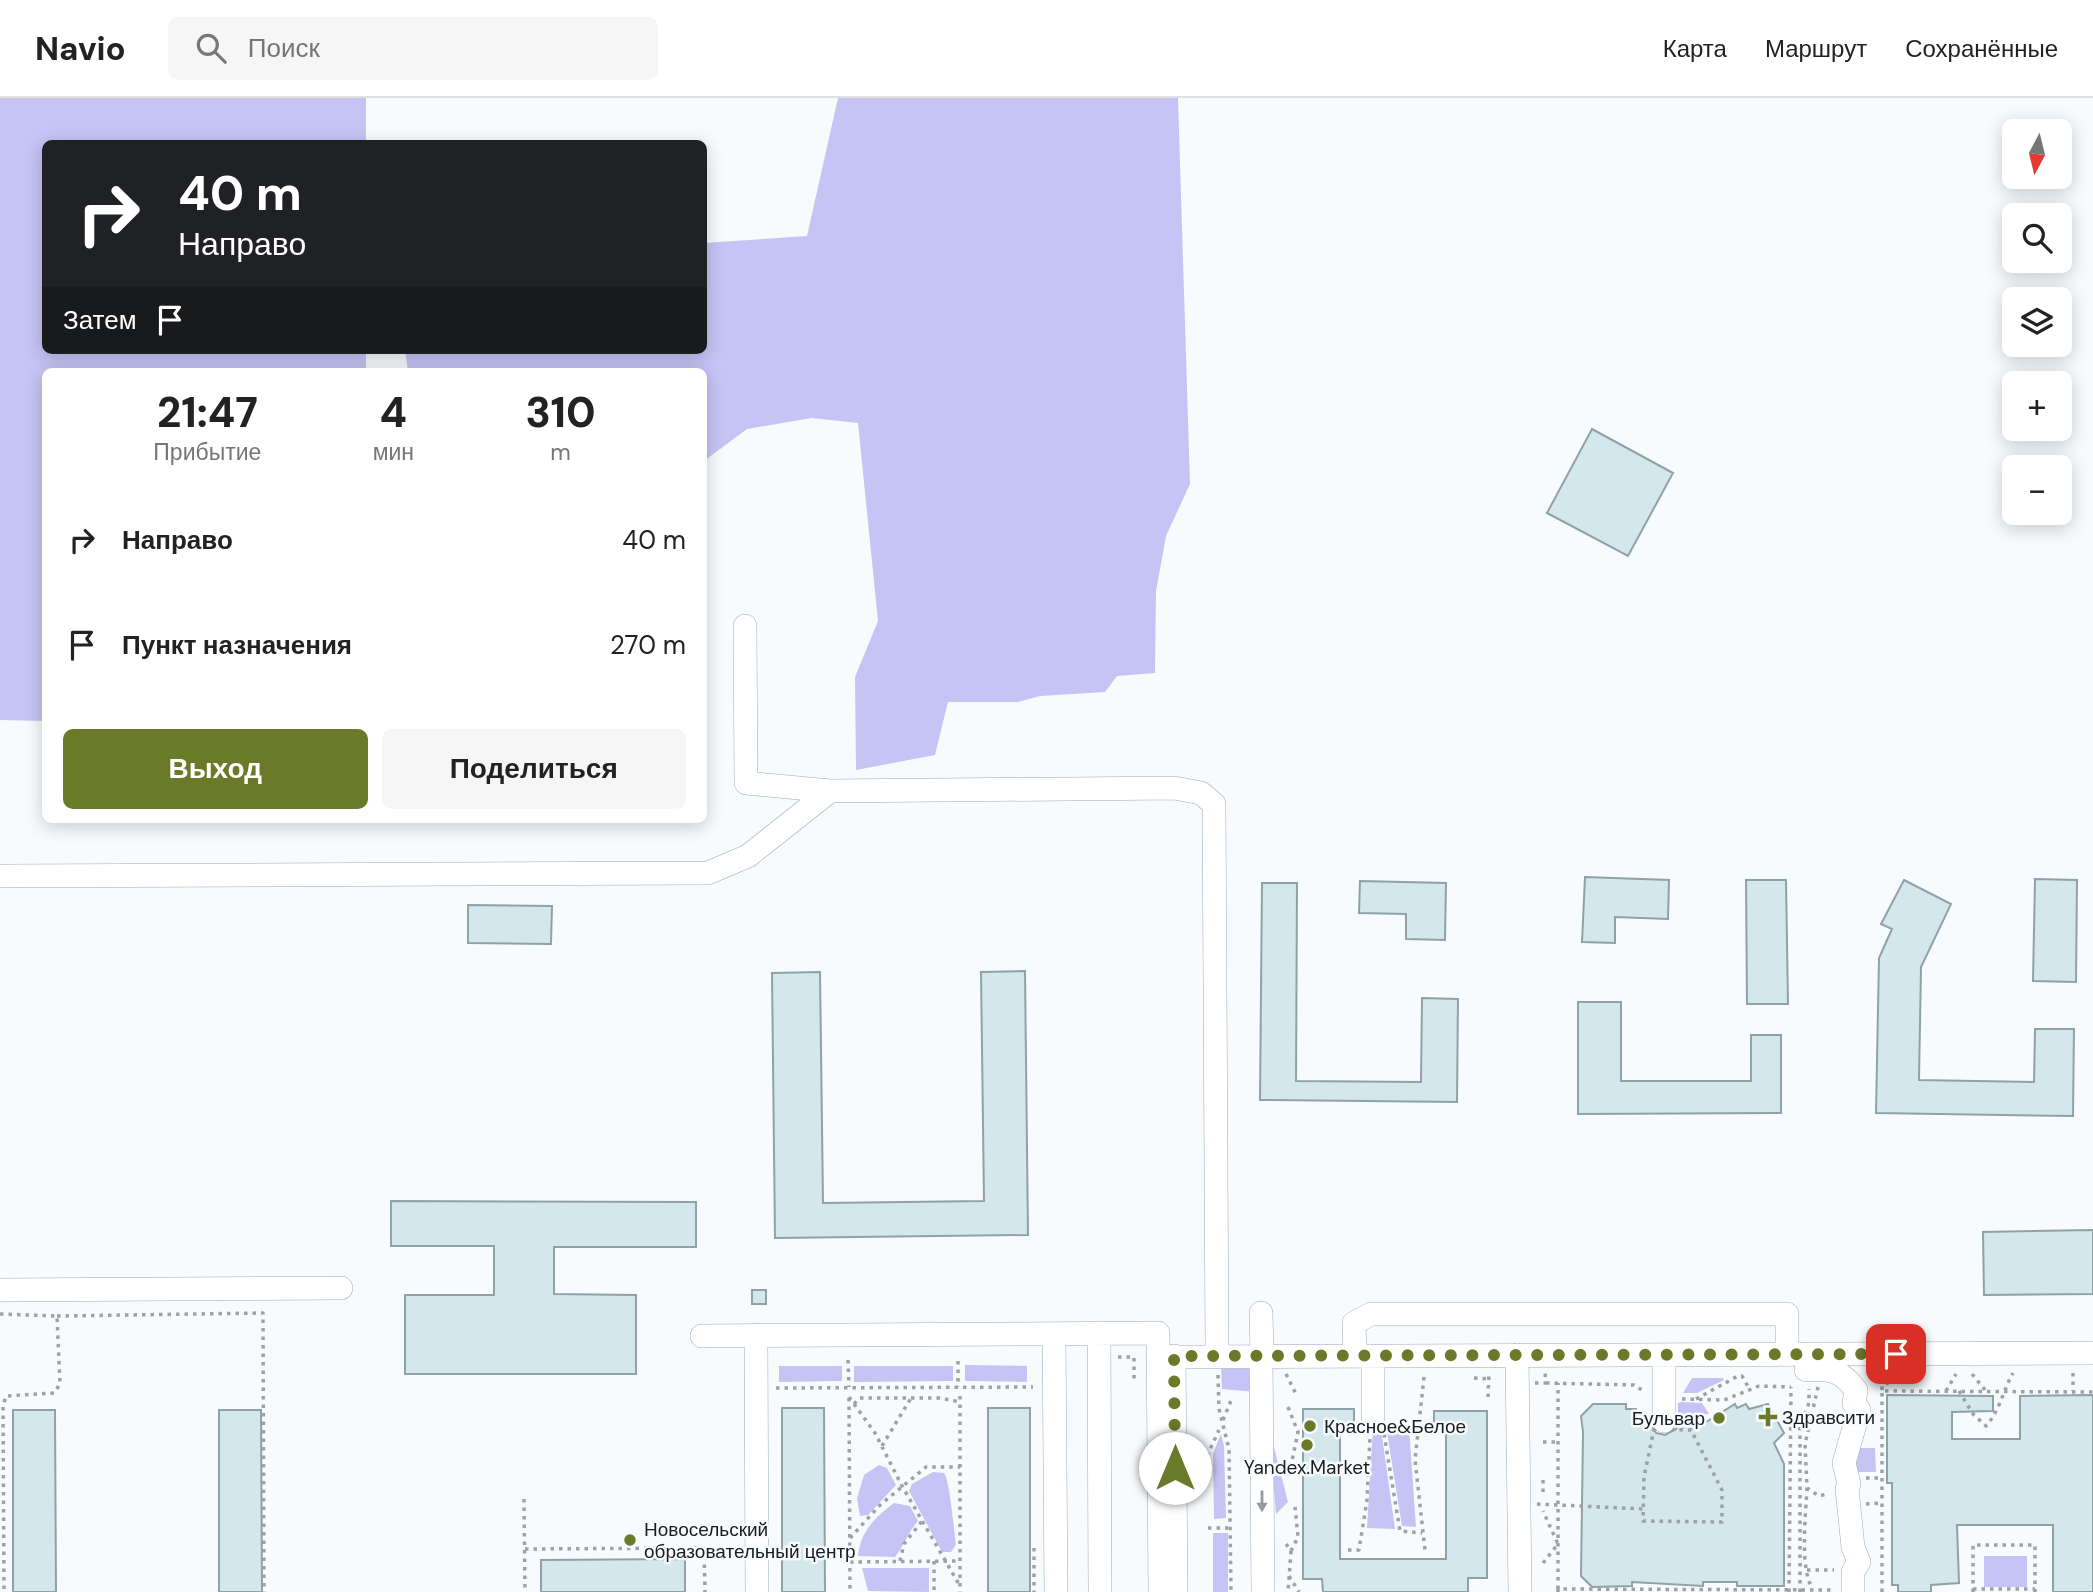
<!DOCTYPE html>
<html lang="ru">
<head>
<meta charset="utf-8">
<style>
	body { margin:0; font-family:"DM Sans",sans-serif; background:#f6f6f6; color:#222; height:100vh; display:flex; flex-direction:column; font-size:26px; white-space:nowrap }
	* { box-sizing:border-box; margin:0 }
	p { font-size:23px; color:#767676 }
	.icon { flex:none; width:38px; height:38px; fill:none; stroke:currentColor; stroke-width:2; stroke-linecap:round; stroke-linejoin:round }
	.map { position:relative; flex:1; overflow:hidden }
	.drawer { position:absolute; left:42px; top:270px; width:665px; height:455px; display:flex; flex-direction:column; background:#fff; border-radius:10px; box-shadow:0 4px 18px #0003 }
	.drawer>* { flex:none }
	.top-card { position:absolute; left:42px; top:42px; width:665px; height:214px; border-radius:10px; box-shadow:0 4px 18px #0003; background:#202124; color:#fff; overflow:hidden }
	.needle { width:46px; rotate:187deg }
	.fabs { position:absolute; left:2002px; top:21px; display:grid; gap:14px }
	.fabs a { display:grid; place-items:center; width:70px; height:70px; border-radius:10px; background:#fff; box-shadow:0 4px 18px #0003; font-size:35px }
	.pin { position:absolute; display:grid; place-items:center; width:60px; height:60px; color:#fff; margin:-30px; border-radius:14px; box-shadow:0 4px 10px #0006 }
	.me { position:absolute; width:77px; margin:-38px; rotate:0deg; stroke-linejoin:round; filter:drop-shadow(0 0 5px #0008) }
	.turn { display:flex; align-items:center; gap:24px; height:147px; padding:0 21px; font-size:32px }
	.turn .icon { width:91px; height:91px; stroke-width:2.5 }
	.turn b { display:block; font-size:49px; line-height:60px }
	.then { display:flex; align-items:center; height:66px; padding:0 21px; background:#0003; gap:14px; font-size:26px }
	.eta { display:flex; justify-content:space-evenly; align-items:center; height:119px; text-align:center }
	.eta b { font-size:42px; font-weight:800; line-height:49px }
	.button { display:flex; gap:14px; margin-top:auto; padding:14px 21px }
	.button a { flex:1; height:80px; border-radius:10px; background:#6a7a29; color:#fff; font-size:28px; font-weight:800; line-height:80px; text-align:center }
	.button a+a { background:#f6f6f6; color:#222 }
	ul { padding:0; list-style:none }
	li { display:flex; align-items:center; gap:21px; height:105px; padding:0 21px }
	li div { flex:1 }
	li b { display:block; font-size:26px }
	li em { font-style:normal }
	header { display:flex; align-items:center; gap:42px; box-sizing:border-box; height:98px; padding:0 35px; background:#fff; border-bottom:2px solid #e0e0e0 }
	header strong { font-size:33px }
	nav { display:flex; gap:38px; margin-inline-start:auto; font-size:24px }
	.search { width:490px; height:63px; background:#f6f6f6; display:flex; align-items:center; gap:18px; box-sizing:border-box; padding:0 24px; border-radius:10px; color:#767676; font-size:26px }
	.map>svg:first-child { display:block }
	.green { fill:#c5c4f5 }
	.building { fill:#d3e7ed; stroke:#8fa2a7; stroke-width:2 }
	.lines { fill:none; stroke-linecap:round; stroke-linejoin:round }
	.minor-casing { stroke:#9aaab4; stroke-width:24 }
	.path { stroke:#9ea1a5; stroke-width:3.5; stroke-dasharray:3.5 5; stroke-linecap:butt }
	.minor { stroke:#fff; stroke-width:23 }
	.oneway { fill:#97999b }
	.route { stroke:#6a7a29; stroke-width:12; stroke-dasharray:0 21.6 }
	.poi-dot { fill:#6a7a29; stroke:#f8fbfe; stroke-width:2.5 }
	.labels { text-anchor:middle; stroke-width:5; stroke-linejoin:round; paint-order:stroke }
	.poi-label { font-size:19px; fill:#181d21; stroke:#f8fbfe; text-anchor:start }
</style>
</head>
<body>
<header>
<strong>Navio</strong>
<div class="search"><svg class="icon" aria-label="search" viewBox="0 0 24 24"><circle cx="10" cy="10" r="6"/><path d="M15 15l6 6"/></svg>Поиск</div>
<nav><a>Карта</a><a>Маршрут</a><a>Сохранённые</a></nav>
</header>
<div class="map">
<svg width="2093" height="1494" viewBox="0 0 2093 1494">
	<rect width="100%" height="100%" fill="#f8fbfe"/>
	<path class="green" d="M 0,0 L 366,0 L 366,45 L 46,46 L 46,252 L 366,252 L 366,273 L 46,273 L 45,623 L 0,622 Z
		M 838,0 L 1178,0 L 1190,386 L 1166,438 L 1156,493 L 1155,575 L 1117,578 L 1105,594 L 1040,598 L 1018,604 L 948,604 L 935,657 L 856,672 L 855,579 L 878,523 L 858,325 L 812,320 L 747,331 L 704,363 L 704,273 L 408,273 L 405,252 L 704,252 L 704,145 L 807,138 Z
		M 1221,1265 L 1251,1268 L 1255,1294 L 1222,1291 Z
		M 965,1267 L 1027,1268 L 1027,1284 L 965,1283 Z
		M 842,1268 L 842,1283 L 779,1284 L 779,1268 Z
		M 854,1268 L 953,1268 L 953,1283 L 854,1284 Z
		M 1692,1280 L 1723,1280 L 1724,1282 L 1697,1295 L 1683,1295 Z
		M 1681,1304 L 1702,1305 L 1709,1316 L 1678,1318 L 1678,1305 Z
		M 1386,1328 L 1409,1329 L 1416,1429 L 1402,1428 Z
		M 1269,1330 L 1288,1404 L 1276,1416 Z
		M 1373,1330 L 1381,1331 L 1395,1431 L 1367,1430 Z
		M 1221,1336 L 1224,1348 L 1226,1420 L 1214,1421 L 1213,1355 Z
		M 1854,1350 L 1875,1350 L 1876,1374 L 1857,1374 Z
		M 879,1367 L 887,1370 L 896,1387 L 868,1417 L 860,1418 L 857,1400 L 864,1377 Z
		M 933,1374 L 944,1375 C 950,1382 954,1434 956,1447 L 951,1454 L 942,1454 L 909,1393 L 912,1386 Z
		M 894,1405 L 910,1408 L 918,1423 C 908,1434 904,1448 895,1459 L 858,1458 C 860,1434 876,1418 894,1405 Z
		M 1213,1435 L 1228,1435 L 1228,1494 L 1213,1494 Z
		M 1984,1458 L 2027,1458 L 2027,1489 L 1984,1489 Z
		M 862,1470 L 929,1470 L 929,1494 L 868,1493 Z"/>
	<path class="building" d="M 1592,331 L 1673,375 L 1628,458 L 1547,415 Z
		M 1585,779 L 1669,782 L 1668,821 L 1615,819 L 1615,845 L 1582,844 Z
		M 2035,781 L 2077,782 L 2076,884 L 2033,883 Z
		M 1746,782 L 1786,782 L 1788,906 L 1747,906 Z
		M 1904,782 L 1951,806 L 1921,869 L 1919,982 L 2034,984 L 2035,931 L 2074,931 L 2073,1018 L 1876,1015 L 1879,860 L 1892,831 L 1881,826 Z
		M 1360,783 L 1446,785 L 1445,842 L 1406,841 L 1406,816 L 1359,815 Z
		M 1262,785 L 1297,785 L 1296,983 L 1421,984 L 1422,900 L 1458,901 L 1457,1004 L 1260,1002 Z
		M 468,807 L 552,808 L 551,846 L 468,845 Z
		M 1025,873 L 1028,1137 L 775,1140 L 772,875 L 820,874 L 823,1105 L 984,1103 L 981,874 Z
		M 1578,904 L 1621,904 L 1621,983 L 1751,983 L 1751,937 L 1781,937 L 1781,1015 L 1578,1016 Z
		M 391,1103 L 696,1104 L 696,1149 L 554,1149 L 554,1196 L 636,1197 L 636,1276 L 405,1276 L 405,1197 L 494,1197 L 494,1148 L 391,1148 Z
		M 2093,1132 L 2093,1196 L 1984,1197 L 1983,1134 Z
		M 752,1192 L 766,1192 L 766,1206 L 752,1206 Z
		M 1887,1297 L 1993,1298 L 1993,1313 L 1952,1314 L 1952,1341 L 2020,1341 L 2020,1298 L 2093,1297 L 2093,1494 L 2053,1494 L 2053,1427 L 1957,1427 L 1959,1485 L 1931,1487 L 1931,1494 L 1898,1494 L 1898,1487 L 1892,1487 L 1892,1385 L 1887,1385 Z
		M 1593,1306 L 1626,1306 L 1626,1311 L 1636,1311 L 1634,1323 L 1650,1323 L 1656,1335 L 1665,1337 L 1676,1331 L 1678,1324 L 1706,1324 L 1735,1306 L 1737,1310 L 1746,1306 L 1749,1311 L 1768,1306 L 1784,1335 L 1774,1345 L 1784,1366 L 1784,1488 L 1737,1488 L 1737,1484 L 1703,1484 L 1703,1488 L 1632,1484 L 1632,1488 L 1592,1489 L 1581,1478 L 1583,1334 L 1581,1318 Z
		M 782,1310 L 824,1310 L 825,1494 L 782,1494 Z
		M 988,1310 L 1030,1310 L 1030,1494 L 988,1494 Z
		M 1303,1311 L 1354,1311 L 1354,1328 L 1340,1328 L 1340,1461 L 1446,1461 L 1446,1330 L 1434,1330 L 1434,1313 L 1487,1313 L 1487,1480 L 1468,1480 L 1468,1494 L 1323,1494 L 1322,1481 L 1303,1481 Z
		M 13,1312 L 55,1312 L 56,1494 L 13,1494 Z
		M 219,1312 L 261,1312 L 262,1494 L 219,1494 Z
		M 685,1461 L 685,1494 L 541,1494 L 541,1462 Z"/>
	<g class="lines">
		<g class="minor-casing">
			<path id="minor" d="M 745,528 L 746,685 L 830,693 L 1174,690 L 1201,695 L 1214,706 L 1217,1249
				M 0,778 L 708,775 L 748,758 L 830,693
				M 0,1192 L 341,1190
				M 1261,1215 L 1262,1257
				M 1099,1235 L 1100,1494
				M 1054,1236 L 1056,1494
				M 756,1237 L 757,1494
				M 702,1238 L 1158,1235 L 1160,1494
				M 1355,1256 L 1354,1225 L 1371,1216 L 1787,1216 L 1787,1257
				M 1261,1257 L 1263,1494
				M 1517,1257 L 1520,1494
				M 1664,1257 L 1664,1323
				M 1174,1258 L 1176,1494
				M 1158,1259 L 2093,1255
				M 1806,1272 C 1830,1270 1841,1272 1856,1292 L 1854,1305 L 1859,1312 L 1844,1365 L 1849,1386 L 1847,1391 L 1853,1449 L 1859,1464 L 1853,1474 L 1853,1494
				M 1373,1320 L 1373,1263"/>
		</g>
		<path class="path" d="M 0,1216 L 57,1218 L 60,1286 L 54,1295 L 6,1298 L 3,1308 L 4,1494
			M 57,1218 L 263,1215 L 264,1494
			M 1118,1259 L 1134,1259 L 1134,1282
			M 848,1262 L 849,1289
			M 958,1263 L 958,1289
			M 2073,1275 L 2073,1293
			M 1286,1276 L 1297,1298
			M 1972,1276 L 1986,1293
			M 1218,1277 L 1219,1311 L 1229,1351 L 1231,1494
			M 1424,1279 L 1415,1362 L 1425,1452
			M 1474,1280 L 1488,1281
			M 1535,1285 L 1546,1285 L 1545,1275
			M 1546,1285 L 1634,1287 L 1645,1294
			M 1818,1289 L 1805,1346 L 1807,1390 L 1819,1398 L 1827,1396
			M 776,1290 L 1033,1289
			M 1882,1292 L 1882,1288 L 1905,1276
			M 1946,1293 L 1956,1276
			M 1959,1293 L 1973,1316 L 1986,1328 C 2000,1312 2003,1293 2013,1275
			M 960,1298 L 960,1494
			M 849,1299 L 875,1335 L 902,1388 L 960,1488
			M 1488,1299 L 1489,1276
			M 849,1300 L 850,1494
			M 1682,1301 L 1724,1302 L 1759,1288 L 1791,1289
			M 1696,1301 L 1738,1278 L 1742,1278 L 1750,1292
			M 854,1306 L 860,1300 L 940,1300 L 960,1304
			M 1288,1309 L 1298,1334 L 1288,1382
			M 1223,1322 L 1232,1300
			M 1654,1331 L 1691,1332 L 1722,1392 L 1722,1424 L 1643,1423 L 1644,1379 Z
			M 1384,1336 L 1400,1433 L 1422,1435
			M 1543,1344 L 1558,1344
			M 882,1348 L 911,1300
			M 1207,1358 L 1219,1332
			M 1866,1380 L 1882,1380
			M 1543,1382 L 1543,1394
			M 1807,1390 C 1806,1414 1799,1472 1813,1491
			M 524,1401 L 525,1494
			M 1537,1406 L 1644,1411
			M 1866,1406 L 1882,1405
			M 1208,1430 L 1228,1430
			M 850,1440 L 880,1407 L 926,1369 L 960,1369
			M 1286,1446 L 1291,1453 L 1288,1494
			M 1034,1450 L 1034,1494
			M 525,1451 L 704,1450 L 705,1494
			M 1348,1452 L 1359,1452 L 1367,1402 L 1370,1339
			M 1291,1453 L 1298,1439 L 1295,1409
			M 900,1463 L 904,1446 L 922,1423
			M 934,1463 L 934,1494
			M 850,1464 L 960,1463
			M 1543,1465 L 1558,1446 L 1543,1413
			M 1807,1472 L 1834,1472
			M 1289,1478 L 1299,1494
			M 1558,1491 L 1558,1285
			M 1973,1491 L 2035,1491
			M 1558,1494 L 1558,1491 L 1833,1492
			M 1789,1494 L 1791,1289
			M 1800,1494 L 1800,1328 L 1809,1305 L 1809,1291
			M 1882,1494 L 1882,1293 L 2093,1294
			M 1973,1494 L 1973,1447 L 2035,1447 L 2035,1494"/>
		<use href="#minor" class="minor"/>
	</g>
	<defs><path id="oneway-solid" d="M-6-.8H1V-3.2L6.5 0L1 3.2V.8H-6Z" transform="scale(1.75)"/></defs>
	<use class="oneway" href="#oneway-solid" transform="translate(1262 1403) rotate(90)"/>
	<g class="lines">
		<path class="route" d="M 1175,1370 L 1174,1258 L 1896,1256"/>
	</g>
	<g class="poi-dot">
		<path d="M1764.5 1308.5h7v7h7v7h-7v7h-7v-7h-7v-7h7z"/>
		<circle cx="1719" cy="1320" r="7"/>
		<circle cx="1310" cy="1328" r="7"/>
		<circle cx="1307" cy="1347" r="7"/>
		<circle cx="630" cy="1442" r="7"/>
	</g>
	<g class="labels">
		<g class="poi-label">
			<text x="1782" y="1326">Здравсити</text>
			<text x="1705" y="1327" text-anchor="end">Бульвар</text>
			<text x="1324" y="1335">Красное&amp;Белое</text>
			<text x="1307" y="1376" text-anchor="middle">Yandex.Market</text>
			<text x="644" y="1438">Новосельский<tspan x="644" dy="22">образовательный центр</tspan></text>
		</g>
	</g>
</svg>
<div class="fabs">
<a><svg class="needle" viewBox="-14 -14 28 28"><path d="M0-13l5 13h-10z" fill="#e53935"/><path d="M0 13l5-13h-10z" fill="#767676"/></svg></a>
<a><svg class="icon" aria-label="search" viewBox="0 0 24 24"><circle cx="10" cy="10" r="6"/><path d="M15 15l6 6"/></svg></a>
<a><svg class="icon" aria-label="layers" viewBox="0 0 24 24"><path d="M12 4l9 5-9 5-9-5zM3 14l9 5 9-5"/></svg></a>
<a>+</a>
<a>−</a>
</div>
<div class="pin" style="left:1896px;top:1256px;background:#d93025"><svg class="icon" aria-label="arrive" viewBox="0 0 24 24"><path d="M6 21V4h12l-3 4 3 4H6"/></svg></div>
<svg class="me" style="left:1175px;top:1370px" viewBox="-20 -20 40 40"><circle r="19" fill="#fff"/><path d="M0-13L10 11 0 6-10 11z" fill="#6a7a29"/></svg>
<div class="top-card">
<div class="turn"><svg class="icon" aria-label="right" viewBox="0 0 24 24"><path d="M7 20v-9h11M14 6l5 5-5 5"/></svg><div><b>40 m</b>Направо</div></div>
<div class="then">Затем<svg class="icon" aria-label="arrive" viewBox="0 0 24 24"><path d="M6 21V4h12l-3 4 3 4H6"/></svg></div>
</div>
<section class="drawer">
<div class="eta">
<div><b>21:47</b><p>Прибытие</p></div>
<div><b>4</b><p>мин</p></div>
<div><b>310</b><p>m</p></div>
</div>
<ul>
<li><svg class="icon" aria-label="right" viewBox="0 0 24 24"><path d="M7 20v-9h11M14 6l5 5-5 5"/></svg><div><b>Направо</b></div><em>40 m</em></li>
<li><svg class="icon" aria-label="arrive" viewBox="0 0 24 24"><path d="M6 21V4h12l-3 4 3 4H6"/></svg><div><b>Пункт назначения</b></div><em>270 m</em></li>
</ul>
<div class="button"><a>Выход</a><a>Поделиться</a></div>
</section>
</div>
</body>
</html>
